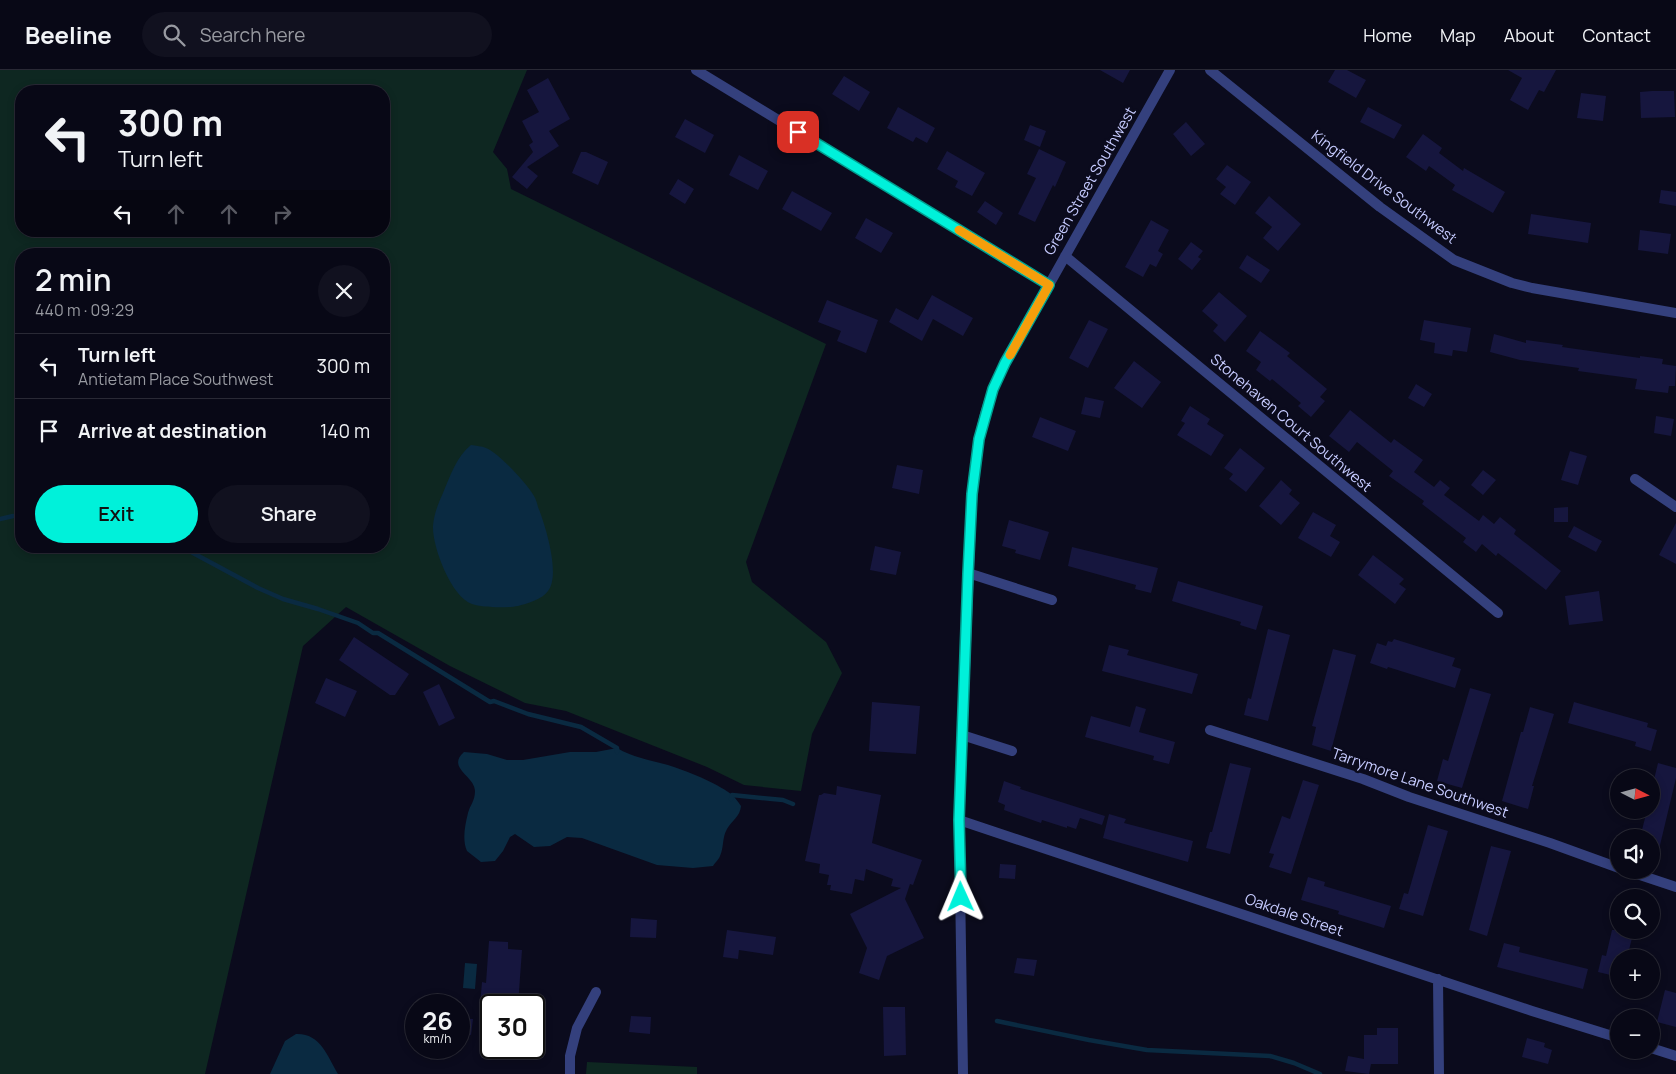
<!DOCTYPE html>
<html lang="en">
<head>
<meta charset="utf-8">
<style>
	body { margin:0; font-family:Manrope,sans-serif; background:#11111f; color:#f1f3f6; height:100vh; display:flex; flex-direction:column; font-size:19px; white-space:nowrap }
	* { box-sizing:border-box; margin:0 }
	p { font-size:16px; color:#989aa1 }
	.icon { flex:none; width:28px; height:28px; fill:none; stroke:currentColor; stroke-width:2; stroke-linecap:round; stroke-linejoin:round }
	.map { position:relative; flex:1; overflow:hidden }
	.sheet { position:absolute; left:15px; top:178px; width:375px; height:305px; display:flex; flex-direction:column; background:#080816; border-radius:20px; box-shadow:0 2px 8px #0003,0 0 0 1px #292935 }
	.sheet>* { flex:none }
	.banner { position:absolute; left:15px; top:15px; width:375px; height:152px; border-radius:20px; box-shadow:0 2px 8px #0003,0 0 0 1px #292935; background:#080816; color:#f1f3f6; overflow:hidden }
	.needle { width:32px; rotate:96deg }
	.fabs { position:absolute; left:1610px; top:699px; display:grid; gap:10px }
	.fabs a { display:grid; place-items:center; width:50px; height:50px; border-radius:50%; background:#080816; box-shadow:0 2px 8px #0003,0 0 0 1px #292935; font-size:25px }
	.speed { position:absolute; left:405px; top:924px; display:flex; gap:10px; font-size:25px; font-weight:700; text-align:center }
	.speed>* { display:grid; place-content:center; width:65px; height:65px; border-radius:50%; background:#080816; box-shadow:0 2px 8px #0003,0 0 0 1px #292935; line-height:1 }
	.speed small { font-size:12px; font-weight:400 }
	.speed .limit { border:2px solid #111; border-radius:8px; background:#fff; color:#111 }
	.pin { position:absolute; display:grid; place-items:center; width:42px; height:42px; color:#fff; margin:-21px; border-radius:10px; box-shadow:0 2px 8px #0006 }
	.me { position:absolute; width:55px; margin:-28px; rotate:359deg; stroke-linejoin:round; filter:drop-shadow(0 0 4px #0008) }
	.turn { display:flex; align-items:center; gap:18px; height:105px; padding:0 20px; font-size:22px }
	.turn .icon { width:65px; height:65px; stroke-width:2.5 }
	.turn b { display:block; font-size:35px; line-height:42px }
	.lanes { display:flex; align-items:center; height:48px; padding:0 20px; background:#0003; justify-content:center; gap:25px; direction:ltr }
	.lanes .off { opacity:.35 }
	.round { display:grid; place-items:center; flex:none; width:52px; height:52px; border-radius:26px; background:#11111f }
	.headline { display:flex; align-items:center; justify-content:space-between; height:85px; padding:0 20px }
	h1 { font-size:30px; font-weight:600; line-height:38px }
	.action { display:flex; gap:10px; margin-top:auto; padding:10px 20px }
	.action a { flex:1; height:58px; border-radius:30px; background:#00f1da; color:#111; font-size:20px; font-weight:600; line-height:58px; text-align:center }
	.action a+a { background:#11111f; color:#f1f3f6 }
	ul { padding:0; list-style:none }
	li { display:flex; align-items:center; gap:15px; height:65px; padding:0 20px; border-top:1px solid #292935 }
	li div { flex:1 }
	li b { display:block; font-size:19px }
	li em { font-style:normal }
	header { display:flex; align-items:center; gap:30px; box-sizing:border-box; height:70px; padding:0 25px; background:#080816; border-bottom:1px solid #292935 }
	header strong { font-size:24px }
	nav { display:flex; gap:28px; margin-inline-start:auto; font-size:18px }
	.search { width:350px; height:45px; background:#11111f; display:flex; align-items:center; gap:12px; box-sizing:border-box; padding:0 18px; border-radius:28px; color:#989aa1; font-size:19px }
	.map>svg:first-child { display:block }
	.green { fill:#0e2721; fill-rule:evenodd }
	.water { fill:#0a2a41 }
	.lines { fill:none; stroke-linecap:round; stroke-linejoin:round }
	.stream { stroke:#0a2a41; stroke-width:4.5 }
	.building { fill:#16163e }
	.minor { stroke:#34407d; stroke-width:10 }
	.route-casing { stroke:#009d8e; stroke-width:12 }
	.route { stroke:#00f1da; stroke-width:9 }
	.slow { stroke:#f59e0b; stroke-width:9 }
	.labels { text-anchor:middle; stroke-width:5; stroke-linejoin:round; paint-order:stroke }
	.street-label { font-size:15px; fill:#c6cbff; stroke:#0b0b1d }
</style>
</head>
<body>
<header>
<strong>Beeline</strong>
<div class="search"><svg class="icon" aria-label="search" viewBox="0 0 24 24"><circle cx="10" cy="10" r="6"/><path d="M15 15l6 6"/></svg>Search here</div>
<nav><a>Home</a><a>Map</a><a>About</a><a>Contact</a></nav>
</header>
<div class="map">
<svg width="1676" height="1004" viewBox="0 0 1676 1004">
	<rect width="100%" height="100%" fill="#0b0b1d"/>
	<path class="green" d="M 0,0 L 527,0 L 493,82 L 507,99 L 511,119 L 826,274 L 746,492 L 752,512 L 826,572 L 842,603 L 812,664 L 801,721 L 744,715 L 707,697 L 566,641 L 525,633 L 450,596 L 346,537 L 303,576 L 205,1004 L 0,1004 ZM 21,21 L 384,21 L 384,161 L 21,161 ZM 21,184 L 384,184 L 384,476 L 21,476 Z
		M 587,992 L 697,997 L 697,1004 L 586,1004 Z"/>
	<path class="water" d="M 471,375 C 476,376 482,376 486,378 C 498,382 528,415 534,426 C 536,429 537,433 538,437 C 545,454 561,505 548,521 C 543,529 526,534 518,536 C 507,538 483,538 472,534 C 451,527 432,476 433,456 C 434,444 438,434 443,423 C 450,406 457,386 471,375 Z
		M 617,678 C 634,688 650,690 668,695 C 687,701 715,712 731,724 C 735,727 738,732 741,736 C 740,747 732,750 727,759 C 722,767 724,778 720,786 C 719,789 715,793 713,796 L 693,798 L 657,795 L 582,768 L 567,767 L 550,776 L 534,777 L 515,764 L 510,767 L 503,781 L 495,791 L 481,792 L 467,781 C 462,770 465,755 468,743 C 470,735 475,731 475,721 C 475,706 446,698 464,682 L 487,684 L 507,690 L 523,690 L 570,682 L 596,682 Z
		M 465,893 L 477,894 L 475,919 L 463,918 Z
		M 296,964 C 320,963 327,985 338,1004 L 270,1004 L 285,971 Z"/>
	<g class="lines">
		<path class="stream" d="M 0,449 L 13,446
			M 180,476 L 258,518 L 283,529 L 318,539 L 358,553 L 373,563 L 378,563 L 490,632 L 494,631 L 528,644 L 581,657 L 617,678 L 617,682
			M 731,729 L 732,725 L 783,730 L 793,734
			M 997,951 L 1089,970 L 1147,980 L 1270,986 L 1294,993 L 1320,1004"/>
	</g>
	<path class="building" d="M 1100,0 L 1130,0 L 1123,13 Z
		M 1335,0 L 1347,0 L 1366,10 L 1356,28 L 1328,12 Z
		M 1508,0 L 1556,0 L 1544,22 L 1539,20 L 1528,40 L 1510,30 L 1522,8 Z
		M 844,6 L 870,22 L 859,41 L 832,24 Z
		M 548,8 L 570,49 L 549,61 L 559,76 L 527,97 L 538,106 L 527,119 L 512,107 L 533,82 L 529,75 L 533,72 L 522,51 L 539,42 L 527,20 Z
		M 1652,21 L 1674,21 L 1675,47 L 1641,48 L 1640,22 Z
		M 1581,23 L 1606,26 L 1603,51 L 1577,48 Z
		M 898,37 L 935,58 L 927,73 L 916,67 L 913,72 L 887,58 Z
		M 1368,37 L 1402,55 L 1394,69 L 1360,52 Z
		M 685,49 L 714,65 L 705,83 L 675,67 Z
		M 1186,52 L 1205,74 L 1191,86 L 1173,64 Z
		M 1030,55 L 1046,61 L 1040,77 L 1024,70 Z
		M 1423,64 L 1442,78 L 1439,83 L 1463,101 L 1464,98 L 1505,122 L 1493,143 L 1452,120 L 1455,115 L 1429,96 L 1426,101 L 1406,87 Z
		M 1039,79 L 1066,92 L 1055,117 L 1053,115 L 1035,152 L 1018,144 L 1036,108 L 1027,104 Z
		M 947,81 L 985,103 L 972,126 L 955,117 L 958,111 L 937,99 Z
		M 581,82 L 586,82 L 608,92 L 598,115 L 572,103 Z
		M 739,85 L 768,101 L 758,120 L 729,105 Z
		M 1227,95 L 1251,112 L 1235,135 L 1220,124 L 1226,117 L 1216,109 Z
		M 678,109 L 694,119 L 685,134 L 669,124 Z
		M 1661,120 L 1676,122 L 1676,136 L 1659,133 Z
		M 792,121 L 832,143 L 821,161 L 782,139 Z
		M 1269,126 L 1301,154 L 1278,181 L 1263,168 L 1272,157 L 1255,143 Z
		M 985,131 L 1003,143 L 996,155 L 977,142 Z
		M 1531,144 L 1591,153 L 1588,173 L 1528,164 Z
		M 866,148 L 893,163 L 881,183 L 855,168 Z
		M 1151,150 L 1169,160 L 1158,181 L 1163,184 L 1156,197 L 1150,194 L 1143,207 L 1125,197 Z
		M 1640,160 L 1671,164 L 1668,184 L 1638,180 Z
		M 1191,172 L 1203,181 L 1198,187 L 1201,189 L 1192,200 L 1178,189 Z
		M 1247,185 L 1270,200 L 1261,213 L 1239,198 Z
		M 1219,222 L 1247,246 L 1225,272 L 1213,261 L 1218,255 L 1202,241 Z
		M 932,225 L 973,248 L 963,266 L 933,249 L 922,271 L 889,252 L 896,238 L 918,250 Z
		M 827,230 L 878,250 L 866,283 L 837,271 L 841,261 L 818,252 Z
		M 1089,250 L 1108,259 L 1088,298 L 1069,288 Z
		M 1424,250 L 1471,258 L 1467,282 L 1453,280 L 1452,286 L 1434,283 L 1435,273 L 1420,270 Z
		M 1260,261 L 1290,283 L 1287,286 L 1327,319 L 1320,327 L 1325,331 L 1311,347 L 1298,336 L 1301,333 L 1272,309 L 1270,311 L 1256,300 L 1261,292 L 1246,281 Z
		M 1494,264 L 1526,273 L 1526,270 L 1563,275 L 1562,277 L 1640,288 L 1640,286 L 1663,289 L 1662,294 L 1676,296 L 1675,316 L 1669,316 L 1668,323 L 1635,319 L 1637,309 L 1578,301 L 1579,298 L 1520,290 L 1490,282 Z
		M 1134,291 L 1161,312 L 1142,338 L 1114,318 Z
		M 1416,314 L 1432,324 L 1424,337 L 1408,328 Z
		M 1085,327 L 1104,331 L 1100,348 L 1081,344 Z
		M 1190,336 L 1210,349 L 1207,354 L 1224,365 L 1211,386 L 1177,365 L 1185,353 L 1181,351 Z
		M 1350,340 L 1391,373 L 1394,369 L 1423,390 L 1414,402 L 1434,417 L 1440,410 L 1450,418 L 1444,425 L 1479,451 L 1483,445 L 1494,454 L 1500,447 L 1516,460 L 1514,464 L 1561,501 L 1546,520 L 1498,483 L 1496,486 L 1482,474 L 1476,482 L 1463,472 L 1466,468 L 1422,434 L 1424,431 L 1389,406 L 1393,401 L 1357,372 L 1349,382 L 1329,366 Z
		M 1656,346 L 1674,349 L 1671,366 L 1654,363 Z
		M 1040,347 L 1076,361 L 1068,381 L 1032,367 Z
		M 1240,378 L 1265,398 L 1246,422 L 1229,409 L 1233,404 L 1224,398 Z
		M 1570,381 L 1587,386 L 1578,415 L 1561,410 Z
		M 897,395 L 923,400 L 919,424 L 892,418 Z
		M 1483,400 L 1496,410 L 1483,425 L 1471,415 Z
		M 1281,410 L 1292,420 L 1289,424 L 1300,433 L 1281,455 L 1259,436 Z
		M 1568,437 L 1568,452 L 1554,452 L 1554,438 Z
		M 1313,442 L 1336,455 L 1330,466 L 1340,472 L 1331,487 L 1298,468 Z
		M 1009,450 L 1049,462 L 1040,490 L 1015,483 L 1016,480 L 1002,476 Z
		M 1676,453 L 1676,494 L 1659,485 Z
		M 1574,456 L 1602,471 L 1596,482 L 1568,467 Z
		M 875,476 L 901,482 L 896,505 L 870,500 Z
		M 1072,477 L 1158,498 L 1151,523 L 1135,519 L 1136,515 L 1068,496 Z
		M 1373,485 L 1404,509 L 1399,514 L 1406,519 L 1395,534 L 1358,505 Z
		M 1178,511 L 1263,536 L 1256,560 L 1240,555 L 1241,552 L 1172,531 Z
		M 1599,521 L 1603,551 L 1569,555 L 1565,526 Z
		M 1268,559 L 1290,565 L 1268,651 L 1244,645 L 1248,628 L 1251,629 Z
		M 354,567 L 409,604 L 395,625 L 390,625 L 339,590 Z
		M 1394,569 L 1455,588 L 1452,596 L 1461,599 L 1455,618 L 1388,597 L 1387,599 L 1370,593 L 1377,573 L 1386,576 L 1388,571 L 1392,572 Z
		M 1109,575 L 1129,580 L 1127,585 L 1198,604 L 1192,624 L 1102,601 Z
		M 1333,579 L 1356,585 L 1331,681 L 1312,675 L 1316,657 L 1312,656 Z
		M 326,608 L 357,621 L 345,647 L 315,633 Z
		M 439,614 L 455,648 L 439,656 L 423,622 Z
		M 1470,618 L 1491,624 L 1462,718 L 1437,711 L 1443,689 L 1448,691 Z
		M 872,632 L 920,636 L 916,684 L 869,681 Z
		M 1574,632 L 1648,653 L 1647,657 L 1657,660 L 1651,681 L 1635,676 L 1636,672 L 1568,653 Z
		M 1136,636 L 1146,639 L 1139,662 L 1175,672 L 1169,694 L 1153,690 L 1154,686 L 1085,667 L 1091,646 L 1130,657 Z
		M 1530,637 L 1554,644 L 1532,716 L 1534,716 L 1528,739 L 1502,731 L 1521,662 L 1523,662 Z
		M 1230,693 L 1251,698 L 1230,784 L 1206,778 L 1210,762 L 1212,762 Z
		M 1658,693 L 1676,698 L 1676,708 L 1656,792 L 1651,792 L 1651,768 L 1640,768 L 1647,740 L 1651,740 L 1651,722 Z
		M 1303,710 L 1319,715 L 1291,804 L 1269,797 L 1274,784 L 1269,783 L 1282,746 L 1290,749 Z
		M 1004,711 L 1021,717 L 1020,719 L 1105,746 L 1102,755 L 1080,748 L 1076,759 L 1067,756 L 1067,758 L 1042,750 L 1041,753 L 1004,740 L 1005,735 L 998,732 Z
		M 837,716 L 881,725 L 872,773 L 922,790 L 913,815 L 910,814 L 905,829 L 924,868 L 887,886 L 879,910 L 859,903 L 867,878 L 850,844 L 901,818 L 891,816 L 893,809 L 866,799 L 864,811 L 855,809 L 852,824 L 830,820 L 831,815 L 827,815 L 829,805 L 819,803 L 820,794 L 805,791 L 819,725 L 821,725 L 824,723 L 836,725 Z
		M 1109,744 L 1126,749 L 1124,753 L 1193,771 L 1188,792 L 1103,768 Z
		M 1428,755 L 1448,761 L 1423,846 L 1399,839 L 1404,823 L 1408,824 Z
		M 1491,776 L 1511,781 L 1487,866 L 1469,860 Z
		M 1000,794 L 1016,795 L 1015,809 L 999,808 Z
		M 1308,807 L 1325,812 L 1324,816 L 1391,836 L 1384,858 L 1338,844 L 1339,841 L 1301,830 Z
		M 631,848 L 657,850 L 656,868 L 630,867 Z
		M 727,860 L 776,867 L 773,885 L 739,880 L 738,889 L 723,887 Z
		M 1612,860 L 1634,860 L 1627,888 L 1619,888 L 1619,907 L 1598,902 L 1602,885 L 1606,886 Z
		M 489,871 L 508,872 L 508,879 L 522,880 L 518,935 L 480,935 L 482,912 L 486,913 Z
		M 1504,873 L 1520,877 L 1519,882 L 1588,899 L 1583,919 L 1497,897 Z
		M 1017,888 L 1037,890 L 1034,906 L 1014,903 Z
		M 1665,920 L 1676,923 L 1676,957 L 1657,952 Z
		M 883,937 L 905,937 L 906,985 L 884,986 Z
		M 631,946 L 651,947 L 650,964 L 629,962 Z
		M 459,948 L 473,949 L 471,965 L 459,964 Z
		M 1377,958 L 1398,958 L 1398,994 L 1371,994 L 1369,1004 L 1345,1001 L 1348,986 L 1364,989 L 1364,965 L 1377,965 Z
		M 1527,968 L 1545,973 L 1544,977 L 1552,980 L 1548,994 L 1522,987 Z"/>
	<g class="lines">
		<path class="minor" d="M 696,0 L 1049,215
			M 1210,0 L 1380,137 L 1454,190 L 1512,213 L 1532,218 L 1676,243
			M 1065,186 L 1498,543
			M 1635,409 L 1676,437
			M 968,503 L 1052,530
			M 1210,660 L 1363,709 L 1409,727 L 1550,773 L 1619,798
			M 962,665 L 1012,681
			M 959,750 L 1532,941 L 1619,968
			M 1625,800 L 1676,817
			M 1438,909 L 1439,1004
			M 1651,978 L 1676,986
			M 570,1004 L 570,986 L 577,958 L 596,922
			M 963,1004 L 959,750 L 972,424 L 979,369 L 985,344 L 993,319 L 1005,293 L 1170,0"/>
	</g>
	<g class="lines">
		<g class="route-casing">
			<path id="route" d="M 798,62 L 1049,215 L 1005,293 L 993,319 L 979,369 L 972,424 L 968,504 L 959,750 L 961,827"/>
		</g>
		<use href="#route" class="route"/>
		<path class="slow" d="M 959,160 L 1049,215 L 1010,285"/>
	</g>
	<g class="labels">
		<g class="street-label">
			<text transform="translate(1090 111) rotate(-60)" y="5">Green Street Southwest</text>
			<text transform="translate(1384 117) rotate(37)" y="5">Kingfield Drive Southwest</text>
			<text transform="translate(1291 353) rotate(40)" y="5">Stonehaven Court Southwest</text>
			<text transform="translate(1420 713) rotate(19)" y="5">Tarrymore Lane Southwest</text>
			<text transform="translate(1294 845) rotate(19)" y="5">Oakdale Street</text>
		</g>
	</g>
</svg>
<div class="fabs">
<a><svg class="needle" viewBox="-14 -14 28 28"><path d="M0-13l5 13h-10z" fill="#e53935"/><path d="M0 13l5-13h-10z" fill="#989aa1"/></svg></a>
<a><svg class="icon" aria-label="sound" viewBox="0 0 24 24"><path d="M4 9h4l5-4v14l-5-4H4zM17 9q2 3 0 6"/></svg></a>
<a><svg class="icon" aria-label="search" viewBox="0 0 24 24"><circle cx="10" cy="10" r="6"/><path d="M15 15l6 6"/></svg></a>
<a>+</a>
<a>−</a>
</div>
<div class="speed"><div>26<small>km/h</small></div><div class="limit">30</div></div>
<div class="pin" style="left:798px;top:62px;background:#d93025"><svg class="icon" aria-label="arrive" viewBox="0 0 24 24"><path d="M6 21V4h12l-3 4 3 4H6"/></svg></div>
<svg class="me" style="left:961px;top:827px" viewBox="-20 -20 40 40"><path d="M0-17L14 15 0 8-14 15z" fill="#00f1da" stroke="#fff" stroke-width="4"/></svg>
<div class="banner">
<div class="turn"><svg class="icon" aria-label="left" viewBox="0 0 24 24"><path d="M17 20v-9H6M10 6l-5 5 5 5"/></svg><div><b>300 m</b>Turn left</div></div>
<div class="lanes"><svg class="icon" aria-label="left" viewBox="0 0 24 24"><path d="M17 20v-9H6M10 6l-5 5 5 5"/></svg><svg class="icon off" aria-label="ahead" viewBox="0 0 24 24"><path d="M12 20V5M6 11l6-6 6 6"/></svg><svg class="icon off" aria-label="ahead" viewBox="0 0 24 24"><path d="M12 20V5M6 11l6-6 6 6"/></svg><svg class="icon off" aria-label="right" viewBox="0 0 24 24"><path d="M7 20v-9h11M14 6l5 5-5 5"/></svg></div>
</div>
<section class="sheet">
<div class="headline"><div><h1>2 min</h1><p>440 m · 09:29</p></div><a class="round"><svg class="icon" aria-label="close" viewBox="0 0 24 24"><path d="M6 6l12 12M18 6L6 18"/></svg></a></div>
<ul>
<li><svg class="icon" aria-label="left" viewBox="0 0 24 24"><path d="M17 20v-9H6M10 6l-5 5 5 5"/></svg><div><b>Turn left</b><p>Antietam Place Southwest</p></div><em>300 m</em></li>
<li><svg class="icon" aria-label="arrive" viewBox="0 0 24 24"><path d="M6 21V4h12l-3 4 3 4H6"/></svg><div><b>Arrive at destination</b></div><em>140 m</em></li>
</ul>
<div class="action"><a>Exit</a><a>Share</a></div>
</section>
</div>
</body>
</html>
